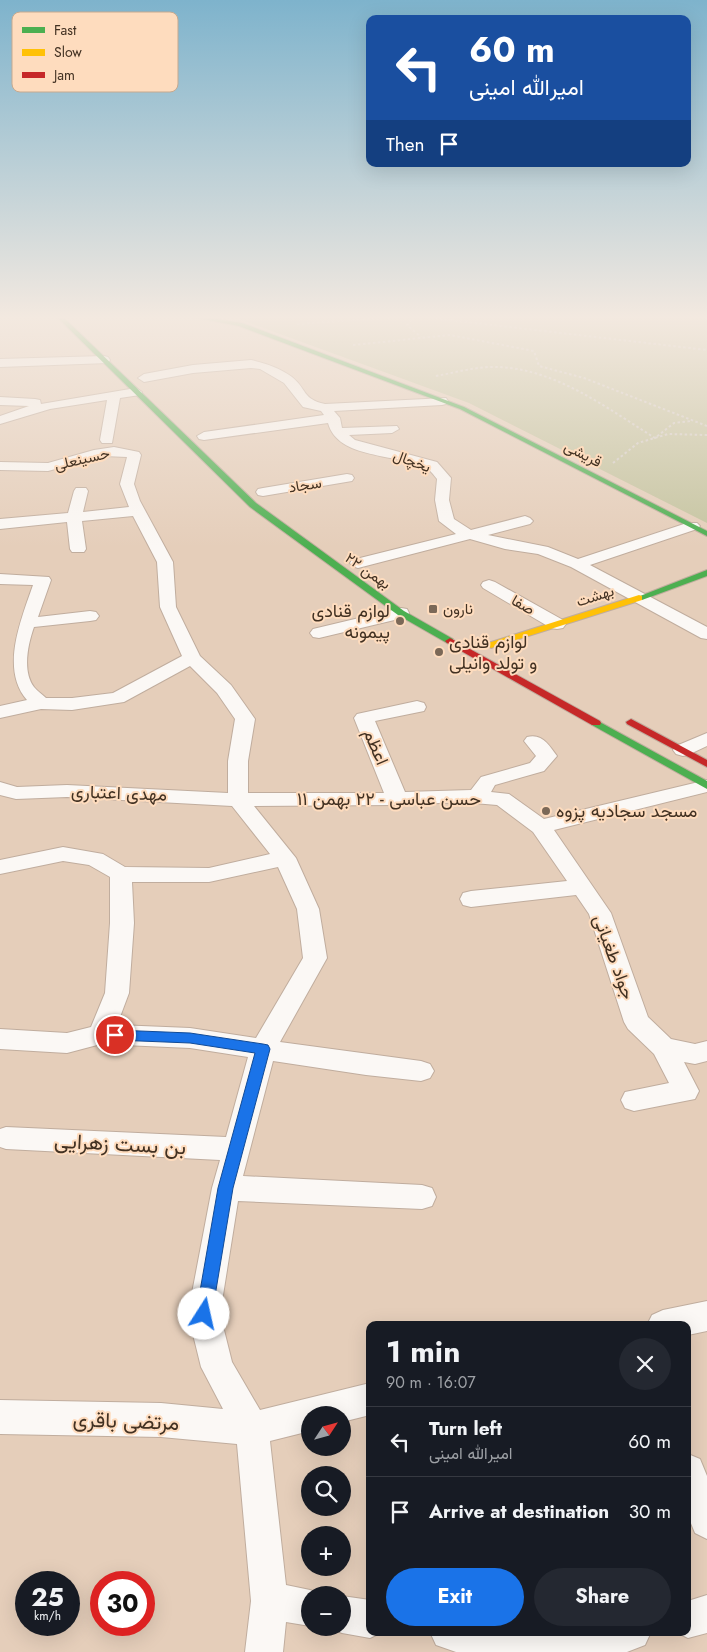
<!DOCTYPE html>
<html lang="en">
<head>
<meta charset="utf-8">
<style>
	body { margin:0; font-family:Jost,Vazirmatn,sans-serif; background:#242831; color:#f1f3f6; height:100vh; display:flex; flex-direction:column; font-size:19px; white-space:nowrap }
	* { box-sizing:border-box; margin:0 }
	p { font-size:16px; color:#9ea1a6 }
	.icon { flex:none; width:28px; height:28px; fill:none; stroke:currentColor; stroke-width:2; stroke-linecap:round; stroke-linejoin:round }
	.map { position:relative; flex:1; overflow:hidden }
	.drawer { position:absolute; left:366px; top:1321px; width:325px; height:315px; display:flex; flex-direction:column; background:#171b24; border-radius:10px; box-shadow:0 5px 20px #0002 }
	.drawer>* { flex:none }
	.banner { position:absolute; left:366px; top:15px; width:325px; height:152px; border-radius:10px; box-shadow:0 5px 20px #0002; background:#1a4fa0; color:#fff; overflow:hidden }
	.needle { width:32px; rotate:54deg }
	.tools { position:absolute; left:301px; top:1406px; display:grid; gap:10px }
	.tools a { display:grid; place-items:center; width:50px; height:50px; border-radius:50%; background:#171b24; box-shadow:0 5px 20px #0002; font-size:25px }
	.speed { position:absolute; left:15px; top:1571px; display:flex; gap:10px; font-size:25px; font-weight:700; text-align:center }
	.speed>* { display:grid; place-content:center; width:65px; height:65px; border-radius:50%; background:#171b24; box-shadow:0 5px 20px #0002; line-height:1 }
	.speed small { font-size:12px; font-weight:400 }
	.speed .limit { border:8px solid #d22; background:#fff; color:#111 }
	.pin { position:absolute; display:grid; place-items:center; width:42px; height:42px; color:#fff; margin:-21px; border:2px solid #fff; border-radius:50%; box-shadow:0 1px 5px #0007 }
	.me { position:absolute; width:55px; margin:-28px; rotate:10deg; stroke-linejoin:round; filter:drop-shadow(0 0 4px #0008) }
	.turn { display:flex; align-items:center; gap:18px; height:105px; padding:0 20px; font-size:22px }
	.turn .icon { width:65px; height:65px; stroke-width:2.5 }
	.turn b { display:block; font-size:35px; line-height:42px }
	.then { display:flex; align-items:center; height:48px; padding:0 20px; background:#0003; gap:10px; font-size:19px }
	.round { display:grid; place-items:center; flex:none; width:52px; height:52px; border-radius:26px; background:#242831 }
	.headline { display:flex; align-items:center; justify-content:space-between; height:85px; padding:0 20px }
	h1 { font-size:30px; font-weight:700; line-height:38px }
	.cta { display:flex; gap:10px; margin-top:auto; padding:10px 20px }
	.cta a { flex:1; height:58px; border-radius:30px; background:#1a73e8; color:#fff; font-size:20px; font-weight:700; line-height:58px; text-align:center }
	.cta a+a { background:#242831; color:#f1f3f6 }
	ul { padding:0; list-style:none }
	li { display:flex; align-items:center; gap:15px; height:70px; padding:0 20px; border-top:1px solid #363941 }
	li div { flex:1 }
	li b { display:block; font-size:19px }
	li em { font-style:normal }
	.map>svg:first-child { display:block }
	.green { fill:#c5c4a0 }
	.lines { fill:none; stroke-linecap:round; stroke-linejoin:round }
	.street-casing { stroke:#c0ad9e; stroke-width:2 }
	.fast-casing { stroke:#c0ad9e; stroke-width:2 }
	.slow-casing { stroke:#c0ad9e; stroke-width:2 }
	.jam-casing { stroke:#c0ad9e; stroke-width:2 }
	.path { stroke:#d7d1ca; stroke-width:2; stroke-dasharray:2.5 2.5; stroke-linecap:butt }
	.street { fill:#fbf8f5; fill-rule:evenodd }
	.fast { fill:#4caf50; fill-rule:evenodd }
	.slow { fill:#ffc107; fill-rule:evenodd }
	.jam { fill:#c62828; fill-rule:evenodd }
	.route { fill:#1a73e8; stroke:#114b97 }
	.poi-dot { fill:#7b6857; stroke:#fedcbe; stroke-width:2 }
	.labels { text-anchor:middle; stroke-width:4; stroke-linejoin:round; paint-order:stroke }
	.far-street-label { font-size:15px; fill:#423122; stroke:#fedcbe }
	.far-poi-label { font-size:15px; fill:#423122; stroke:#fedcbe; text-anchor:start }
	.poi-label { font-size:18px; fill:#423122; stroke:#fedcbe; text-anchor:start }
	.street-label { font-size:18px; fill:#423122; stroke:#fedcbe }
	.near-street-label { font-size:21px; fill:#423122; stroke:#fedcbe }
	.key { fill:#fedcbe; stroke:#c6a98f; stroke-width:1 }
	.key-label { font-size:14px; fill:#423122 }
</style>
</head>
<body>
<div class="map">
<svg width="707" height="1652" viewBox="0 0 707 1652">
	<rect width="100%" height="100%" fill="#e5ceba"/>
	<path class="green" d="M 231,316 L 647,316 L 707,319 L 707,523 L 469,403 Z"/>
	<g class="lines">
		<g class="street-casing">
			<path id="street" d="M 104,356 L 108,357 L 110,360 L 108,363 L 0,367 L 0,359 Z
				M 251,360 C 265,363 280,368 292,377 C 307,389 302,399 325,404 L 446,398 L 448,401 L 446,404 L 442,405 L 334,411 L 340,418 L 342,428 L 397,426 L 399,429 L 392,433 L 349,435 L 355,440 L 437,462 L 451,478 L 449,500 L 454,519 L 471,530 L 525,516 L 530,518 L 533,521 L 530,524 L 488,535 L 548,547 L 578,559 L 687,523 L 697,523 L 700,526 L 697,529 L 590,565 L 707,627 L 707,639 L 701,638 L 571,567 L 538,554 L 505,549 L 470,539 L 358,568 L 352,566 L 350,563 L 352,560 L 456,534 L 439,521 L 435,500 L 437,479 C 434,475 430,470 426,468 C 397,453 338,460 328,423 L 204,440 L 199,439 L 197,436 L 204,432 L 324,415 L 321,411 L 303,407 L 284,383 L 260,369 L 251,368 L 193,373 L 144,382 L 138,378 L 144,374 L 193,365 Z
				M 136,388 L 142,392 L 140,395 L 120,398 L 112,443 L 102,443 L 100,440 L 107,400 L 50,409 L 0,424 L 0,416 L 29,406 L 0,405 L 0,397 L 35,399 L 40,400 L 41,404 Z
				M 114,447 L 139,452 L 141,455 L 134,484 L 140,501 L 173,562 L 176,607 L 200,656 L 231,685 L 255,719 L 248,761 L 248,793 L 384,793 L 354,718 L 357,714 L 417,701 L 424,703 L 426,707 L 424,711 L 375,721 L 405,792 L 471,790 L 481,777 L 530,763 L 536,756 L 524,741 L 527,737 C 542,733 549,745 557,756 L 544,771 L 495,785 L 491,792 L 509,794 L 544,819 L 707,780 L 707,792 L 554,830 L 611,913 L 648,1017 L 671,1039 L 695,1044 L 707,1041 L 707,1061 L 695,1064 L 684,1062 L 699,1091 L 695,1099 L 634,1111 L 625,1108 L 621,1100 L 625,1092 L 669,1083 L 654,1054 L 628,1029 L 624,1022 L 589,914 L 576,895 L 471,907 L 463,905 L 460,899 L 463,893 L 471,891 L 567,881 L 533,832 L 497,805 L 462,802 L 397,805 L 254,806 L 296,858 L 319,909 L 327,958 L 280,1042 L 421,1061 L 430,1064 L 434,1071 L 430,1078 L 421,1081 L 366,1075 L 273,1061 L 243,1176 L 422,1185 L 432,1188 L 436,1197 L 432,1206 L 422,1209 L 238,1201 L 220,1314 L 232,1362 L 260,1410 L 370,1383 L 370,1415 L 342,1422 L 342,1415 L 310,1415 L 310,1431 L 270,1441 L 286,1585 L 310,1590 L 323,1595 L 310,1595 L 310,1626 L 286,1622 L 283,1652 L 245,1652 L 251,1601 L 237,1444 L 161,1437 L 0,1434 L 0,1400 L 161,1403 L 223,1409 L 201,1367 L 188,1314 L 212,1188 L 220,1160 L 6,1149 L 0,1147 L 0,1129 L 6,1127 L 226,1137 L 248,1057 L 190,1048 L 101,1044 L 67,1053 L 0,1049 L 0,1029 L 67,1033 L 91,1027 L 105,993 L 110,923 L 110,877 L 89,865 L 63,861 L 0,874 L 0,860 L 63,847 L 103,854 L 125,867 L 209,868 L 270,854 L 232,806 L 67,797 L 16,799 L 0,795 L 0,782 L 17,787 L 67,785 L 228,793 L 228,761 L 235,719 L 217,693 L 190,666 L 124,702 L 72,710 L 41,709 L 0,718 L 0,706 L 27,700 C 0,669 21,620 33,585 L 0,584 L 0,574 L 49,577 L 51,580 L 38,617 L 90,611 L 96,612 L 99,616 L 96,620 L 90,621 L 34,627 C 28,644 22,671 34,687 C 37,691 42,694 46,698 L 72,698 L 113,693 L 182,656 L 160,607 L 157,562 L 133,516 L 82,521 L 86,549 L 84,552 L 72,552 L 70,549 L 67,522 L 0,529 L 0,519 L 68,513 L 74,491 L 76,488 L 86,488 L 88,491 L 83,512 L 129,507 L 120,484 L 127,457 L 104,456 L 48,471 L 0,470 L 0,462 L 48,463 L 94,450 ZM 278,867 L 297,909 L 303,958 L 256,1038 L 190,1028 L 117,1025 L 129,993 L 134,923 L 132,882 L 209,882 Z
				M 347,474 L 352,475 L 354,478 L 352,481 L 263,496 L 258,495 L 256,492 L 258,489 L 263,488 Z
				M 489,580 L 495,582 L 563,620 L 566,624 L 563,628 L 557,629 L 551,628 L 483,588 L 481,585 L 483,582 Z
				M 401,608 L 407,609 L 409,613 L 407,617 L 319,638 L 313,637 L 310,633 L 313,629 Z
				M 707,733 L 707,746 L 690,754 L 683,756 L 676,754 L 673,750 L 676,746 Z
				M 707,1301 L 707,1331 L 688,1335 L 688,1325 L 647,1325 L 652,1315 L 663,1310 Z
				M 688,1454 L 700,1459 L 707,1476 L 707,1539 L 695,1533 L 688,1516 Z
				M 707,1595 L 707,1633 L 688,1638 L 676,1632 L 688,1632 L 688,1601 Z
				M 342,1596 L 370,1600 L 370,1632 L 382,1632 L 370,1638 L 342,1633 L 330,1628 L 342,1628 Z
				M 430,1632 L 651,1632 L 645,1645 L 627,1652 L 456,1652 L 436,1645 Z"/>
		</g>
		<g class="fast-casing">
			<path id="fast" d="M 56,316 L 62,316 L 256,503 L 404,611 L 453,639 L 453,643 L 447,643 L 398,615 L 250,507 Z
				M 187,316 L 198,316 L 242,323 L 464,407 L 707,531 L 707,536 L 460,409 L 239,326 Z
				M 707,570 L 707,576 L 642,600 L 636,600 L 635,598 Z
				M 596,720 L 707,781 L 707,789 L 592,725 L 591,723 L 592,721 Z"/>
		</g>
		<g class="slow-casing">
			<path id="slow" d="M 639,595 L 642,596 L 642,600 L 494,647 L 491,648 L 486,645 L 488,643 Z"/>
		</g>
		<g class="jam-casing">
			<path id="jam" d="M 450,638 L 600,721 L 601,723 L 600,725 L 592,725 L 447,643 L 445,641 Z
				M 631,719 L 707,760 L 707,767 L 627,724 L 626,722 Z"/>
		</g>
		<path class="path" d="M 415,316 L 707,350
			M 415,316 L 407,325 L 421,337
			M 297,324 L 415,316
			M 353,345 L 450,335 L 534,351 L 539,366 L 584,378 L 707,426
			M 436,376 C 453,373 471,368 489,367 C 551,365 605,407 655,438 L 674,423 L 691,421
			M 613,463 L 638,443 L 668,434 L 707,435"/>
		<use href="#street" class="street"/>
		<use href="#fast" class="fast"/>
		<use href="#slow" class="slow"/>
		<use href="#jam" class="jam"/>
	</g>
	<linearGradient id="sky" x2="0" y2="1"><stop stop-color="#7eb3cc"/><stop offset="0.58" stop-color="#f3e9e0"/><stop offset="1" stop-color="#f3e9e0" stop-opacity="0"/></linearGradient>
	<rect width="707" height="547" fill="url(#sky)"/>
	<path class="route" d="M 115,1030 L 190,1033 L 263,1044 L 268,1045 L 270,1049 L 233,1188 L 212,1314 L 210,1320 L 204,1322 L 198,1320 L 196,1314 L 218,1188 L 255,1053 L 190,1043 L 115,1040 L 110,1039 L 108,1035 L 110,1032 Z"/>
	<g class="poi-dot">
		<rect x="428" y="604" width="10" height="10" rx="2.5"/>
		<circle cx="400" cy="621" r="5"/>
		<circle cx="439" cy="652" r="5"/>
		<circle cx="546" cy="811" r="5"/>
	</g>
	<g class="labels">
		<g class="far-street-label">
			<text transform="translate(583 454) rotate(27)" y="5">قریشی</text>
			<text transform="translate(82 459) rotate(-13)" y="5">حسینعلی</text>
			<text transform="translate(412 461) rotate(20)" y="5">یخچال</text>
			<text transform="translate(305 485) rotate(-9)" y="5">سجاد</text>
			<text transform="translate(368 571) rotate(35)" y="5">۲۲ بهمن</text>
			<text transform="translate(595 596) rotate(-18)" y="5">بهشت</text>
			<text transform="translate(523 605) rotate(30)" y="5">صفا</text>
		</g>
		<g class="far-poi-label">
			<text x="443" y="614">نارون</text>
		</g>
		<g class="poi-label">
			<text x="390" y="617" text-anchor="end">لوازم قنادی<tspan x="390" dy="21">پیمونه</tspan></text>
			<text x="449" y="648">لوازم قنادی<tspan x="449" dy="21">و تولد وانیلی</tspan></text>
			<text x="556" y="817">مسجد سجادیه پزوه</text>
		</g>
		<g class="street-label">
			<text transform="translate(376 747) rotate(67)" y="6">اعظم</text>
			<text transform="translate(119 793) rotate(2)" y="6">مهدی اعتباری</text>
			<text x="389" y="805">حسن عباسی - ۲۲ بهمن ۱۱</text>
			<text transform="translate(614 957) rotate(70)" y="6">جواد طغیانی</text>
		</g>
		<g class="near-street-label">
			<text transform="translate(120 1144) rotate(3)" y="7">بن بست زهرایی</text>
			<text transform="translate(126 1421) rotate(2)" y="7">مرتضی باقری</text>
		</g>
	</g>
	<rect x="12" y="12" width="166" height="80" rx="8" class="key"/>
	<rect x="22" y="27" width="23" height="6" fill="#4caf50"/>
	<rect x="22" y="49" width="23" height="7" fill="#ffc107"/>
	<rect x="22" y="72" width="23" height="6" fill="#c62828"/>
	<g class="key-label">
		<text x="54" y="35">Fast</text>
		<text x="54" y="57">Slow</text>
		<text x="54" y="80">Jam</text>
	</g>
</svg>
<div class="tools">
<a><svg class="needle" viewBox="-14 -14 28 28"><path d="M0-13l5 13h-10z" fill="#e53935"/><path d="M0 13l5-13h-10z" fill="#9ea1a6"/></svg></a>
<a><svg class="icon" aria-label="search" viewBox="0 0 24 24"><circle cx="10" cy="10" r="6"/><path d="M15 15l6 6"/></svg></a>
<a>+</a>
<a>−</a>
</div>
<div class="speed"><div>25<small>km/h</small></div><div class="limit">30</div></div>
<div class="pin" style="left:115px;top:1035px;background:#d93025"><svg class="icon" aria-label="arrive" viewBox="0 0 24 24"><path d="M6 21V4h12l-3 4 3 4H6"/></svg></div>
<svg class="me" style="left:204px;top:1314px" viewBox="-20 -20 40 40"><circle r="19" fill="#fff"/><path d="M0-13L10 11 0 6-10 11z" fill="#1a73e8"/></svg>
<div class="banner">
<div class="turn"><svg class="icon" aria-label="left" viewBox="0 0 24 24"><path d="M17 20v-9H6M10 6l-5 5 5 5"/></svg><div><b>60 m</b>امیرالله امینی</div></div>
<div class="then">Then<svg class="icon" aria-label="arrive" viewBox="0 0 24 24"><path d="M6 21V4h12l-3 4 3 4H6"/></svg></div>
</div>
<section class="drawer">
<div class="headline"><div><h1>1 min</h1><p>90 m · 16:07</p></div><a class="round"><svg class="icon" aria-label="close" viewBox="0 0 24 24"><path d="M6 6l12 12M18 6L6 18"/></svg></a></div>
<ul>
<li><svg class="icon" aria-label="left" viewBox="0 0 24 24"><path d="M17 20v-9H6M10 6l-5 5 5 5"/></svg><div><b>Turn left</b><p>امیرالله امینی</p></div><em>60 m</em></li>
<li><svg class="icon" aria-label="arrive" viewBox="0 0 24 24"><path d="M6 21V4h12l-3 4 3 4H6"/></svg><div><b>Arrive at destination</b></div><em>30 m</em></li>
</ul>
<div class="cta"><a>Exit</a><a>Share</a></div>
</section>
</div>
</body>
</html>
